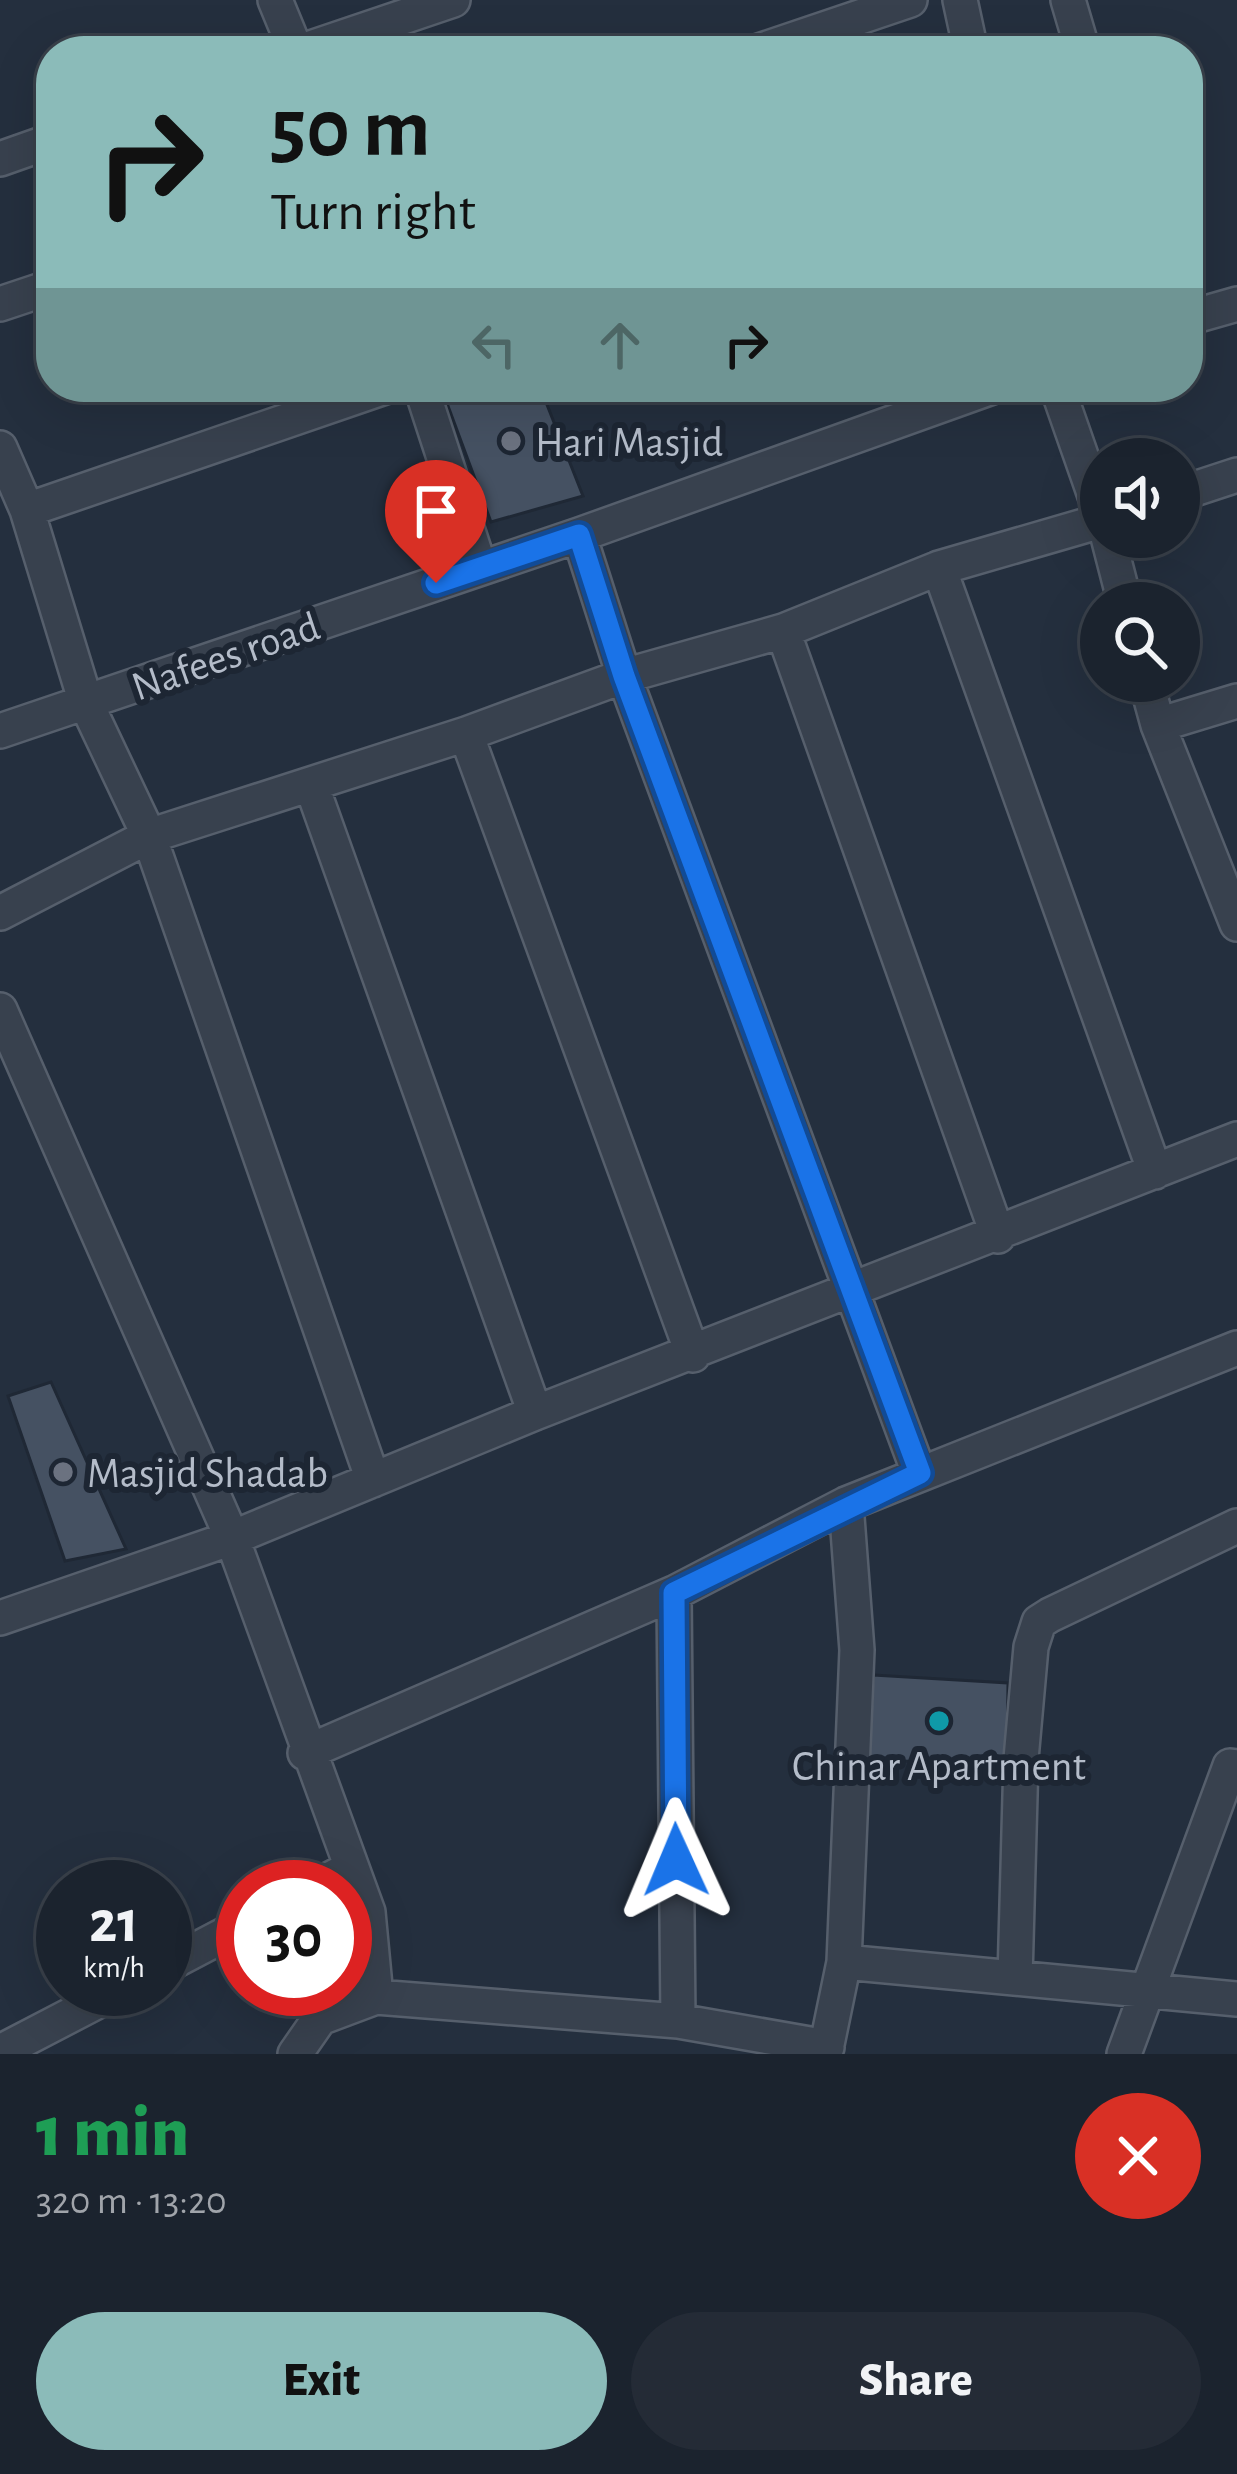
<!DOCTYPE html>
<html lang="en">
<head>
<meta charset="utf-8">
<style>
	body { margin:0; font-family:"Alegreya Sans",sans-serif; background:#242b36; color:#f1f3f6; height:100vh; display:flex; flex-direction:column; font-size:45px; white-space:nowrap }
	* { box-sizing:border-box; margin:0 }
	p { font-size:39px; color:#a0a4aa }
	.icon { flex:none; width:66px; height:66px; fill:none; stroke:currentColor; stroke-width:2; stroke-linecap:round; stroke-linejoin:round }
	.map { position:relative; height:2054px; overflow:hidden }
	.details { display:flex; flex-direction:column; background:#1b232e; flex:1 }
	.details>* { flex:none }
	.banner { position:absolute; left:36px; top:36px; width:1167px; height:366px; border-radius:48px; box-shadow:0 12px 48px #0002,0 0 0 3px #39404a; background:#8bbbb9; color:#111; overflow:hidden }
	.controls { position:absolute; left:1080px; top:438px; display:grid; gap:24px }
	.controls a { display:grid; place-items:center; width:120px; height:120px; border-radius:50%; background:#1b232e; box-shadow:0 12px 48px #0002,0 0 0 3px #39404a; font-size:60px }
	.speed { position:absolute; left:36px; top:1860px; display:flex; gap:24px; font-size:60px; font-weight:700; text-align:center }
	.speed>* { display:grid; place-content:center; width:156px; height:156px; border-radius:50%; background:#1b232e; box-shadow:0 12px 48px #0002,0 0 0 3px #39404a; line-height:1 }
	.speed small { font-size:30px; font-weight:400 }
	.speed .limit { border:18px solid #d22; background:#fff; color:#111 }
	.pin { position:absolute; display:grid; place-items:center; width:102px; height:102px; color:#fff; margin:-123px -51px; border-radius:50% 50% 50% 0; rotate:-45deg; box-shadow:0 0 12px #0007 }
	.pin .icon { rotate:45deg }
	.me { position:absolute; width:132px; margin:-66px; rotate:359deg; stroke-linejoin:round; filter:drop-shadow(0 0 9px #0008) }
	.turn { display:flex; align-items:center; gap:42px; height:252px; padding:0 36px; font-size:54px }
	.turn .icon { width:156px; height:156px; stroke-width:2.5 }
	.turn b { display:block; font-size:84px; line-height:102px }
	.lanes { display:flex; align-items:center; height:114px; padding:0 36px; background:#0003; justify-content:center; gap:60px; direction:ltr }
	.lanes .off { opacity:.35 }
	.round { display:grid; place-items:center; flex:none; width:126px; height:126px; border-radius:63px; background:#242b36 }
	.headline { display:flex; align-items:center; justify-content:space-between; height:204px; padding:0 36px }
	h1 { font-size:72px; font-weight:800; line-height:90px; color:#1e9e55 }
	.primary-button { display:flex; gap:24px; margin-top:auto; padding:24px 36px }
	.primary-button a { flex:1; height:138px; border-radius:72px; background:#8bbbb9; color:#111; font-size:48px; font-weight:800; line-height:138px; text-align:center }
	.primary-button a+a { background:#242b36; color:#f1f3f6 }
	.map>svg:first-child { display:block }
	.building { fill:#455162; stroke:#1f2835; stroke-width:3 }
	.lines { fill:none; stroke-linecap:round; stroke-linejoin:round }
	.minor-casing { stroke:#565f6c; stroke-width:38 }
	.minor { stroke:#38414e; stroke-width:33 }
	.route-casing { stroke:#114b97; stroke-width:30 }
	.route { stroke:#1a73e8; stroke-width:21 }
	.worship-dot { fill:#6b7280; stroke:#1d2633; stroke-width:4.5 }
	.culture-dot { fill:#0f9aa8; stroke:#1d2633; stroke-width:4.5 }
	.labels { text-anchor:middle; stroke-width:12; stroke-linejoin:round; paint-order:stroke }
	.poi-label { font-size:42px; fill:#b4bcc9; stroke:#1d2633; text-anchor:start }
	.street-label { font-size:42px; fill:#b4bcc9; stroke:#1d2633 }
</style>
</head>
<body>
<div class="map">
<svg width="1237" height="2054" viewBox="0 0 1237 2054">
	<rect width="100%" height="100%" fill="#242f3e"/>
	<path class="building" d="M 441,387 L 540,387 L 583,496 L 491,522 Z
		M 51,1382 L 126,1549 L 65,1561 L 8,1396 Z
		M 873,1675 L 1008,1683 L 1007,1767 L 869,1759 Z"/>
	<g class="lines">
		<g class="minor-casing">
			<path id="minor" d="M 275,0 L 296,51
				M 960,0 L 971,51
				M 1068,0 L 1083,51
				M 302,51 L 453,0
				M 759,51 L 910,0
				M 0,159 L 51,141
				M 0,304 L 51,287
				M 1188,318 L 1237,304
				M 421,387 L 480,568
				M 1057,387 L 1101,513
				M 0,448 L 27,510 L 86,703 L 149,836 L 373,1480
				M 1179,494 L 1237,475
				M 27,510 L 385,387
				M 579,535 L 624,676 L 919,1473
				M 1108,537 L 1125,603
				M 939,568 L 1155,1172
				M 783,631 L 998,1236
				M 1146,681 L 1158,725 L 1237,924
				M 1158,725 L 1237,701
				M 0,731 L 579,535 L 992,387
				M 466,734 L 693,1355
				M 311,784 L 535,1413
				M 0,913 L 149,836 L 466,734 L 624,676 L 783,631 L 939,568 L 1101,521
				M 0,1010 L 232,1538 L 368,1912 L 376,1997
				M 674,1593 L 678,2021
				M 0,1618 L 232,1538 L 535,1413 L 1237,1139
				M 305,1753 L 674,1593 L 846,1504 L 1237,1348
				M 315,1887 L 351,1868
				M 844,1962 L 1237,1999
				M 165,1966 L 243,1925
				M 1015,1978 L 1021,1759 L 1031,1647 L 1039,1622 L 1050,1615 L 1237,1526
				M 0,2052 L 121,1989
				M 295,2054 L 320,2018 L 376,1997 L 678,2021 L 827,2047
				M 825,2054 L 844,1962 L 857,1650 L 846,1504
				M 1124,2054 L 1230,1766 L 1237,1767"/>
		</g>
		<use href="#minor" class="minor"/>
	</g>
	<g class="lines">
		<g class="route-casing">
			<path id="route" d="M 436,583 L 579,535 L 624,676 L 920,1473 L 674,1593 L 676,1860"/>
		</g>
		<use href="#route" class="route"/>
	</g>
	<g class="worship-dot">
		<circle cx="511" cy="441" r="12"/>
		<circle cx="63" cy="1472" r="12"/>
	</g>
	<circle class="culture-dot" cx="939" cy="1721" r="12"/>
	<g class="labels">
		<g class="poi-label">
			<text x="535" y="456">Hari Masjid</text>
			<text x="87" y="1487">Masjid Shadab</text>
			<text x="939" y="1780" text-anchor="middle">Chinar Apartment</text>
		</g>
		<g class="street-label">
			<text transform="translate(225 655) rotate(-19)" y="15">Nafees road</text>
		</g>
	</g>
</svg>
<div class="controls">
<a><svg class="icon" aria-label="sound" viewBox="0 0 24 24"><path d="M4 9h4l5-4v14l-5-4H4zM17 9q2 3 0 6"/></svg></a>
<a><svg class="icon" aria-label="search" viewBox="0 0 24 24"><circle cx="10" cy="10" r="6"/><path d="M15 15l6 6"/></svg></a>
</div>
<div class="speed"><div>21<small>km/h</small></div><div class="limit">30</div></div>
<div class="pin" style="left:436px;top:583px;background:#d93025"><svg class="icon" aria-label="arrive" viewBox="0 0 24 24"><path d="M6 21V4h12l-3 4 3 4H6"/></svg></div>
<svg class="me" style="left:676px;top:1860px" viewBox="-20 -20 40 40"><path d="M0-17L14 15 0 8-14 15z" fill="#1a73e8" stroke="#fff" stroke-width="4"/></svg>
<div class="banner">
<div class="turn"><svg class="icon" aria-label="right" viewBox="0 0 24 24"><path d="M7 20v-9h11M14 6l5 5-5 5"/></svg><div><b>50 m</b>Turn right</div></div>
<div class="lanes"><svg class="icon off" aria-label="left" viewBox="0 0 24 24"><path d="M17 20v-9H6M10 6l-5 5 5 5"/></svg><svg class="icon off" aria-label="ahead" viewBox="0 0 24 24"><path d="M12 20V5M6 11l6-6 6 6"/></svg><svg class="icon" aria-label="right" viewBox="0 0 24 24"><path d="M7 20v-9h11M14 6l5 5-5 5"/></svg></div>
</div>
</div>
<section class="details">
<div class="headline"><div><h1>1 min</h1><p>320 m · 13:20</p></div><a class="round" style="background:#d93025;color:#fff"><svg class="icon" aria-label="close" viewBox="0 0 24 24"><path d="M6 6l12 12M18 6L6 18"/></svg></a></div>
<div class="primary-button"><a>Exit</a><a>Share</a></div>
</section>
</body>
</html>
